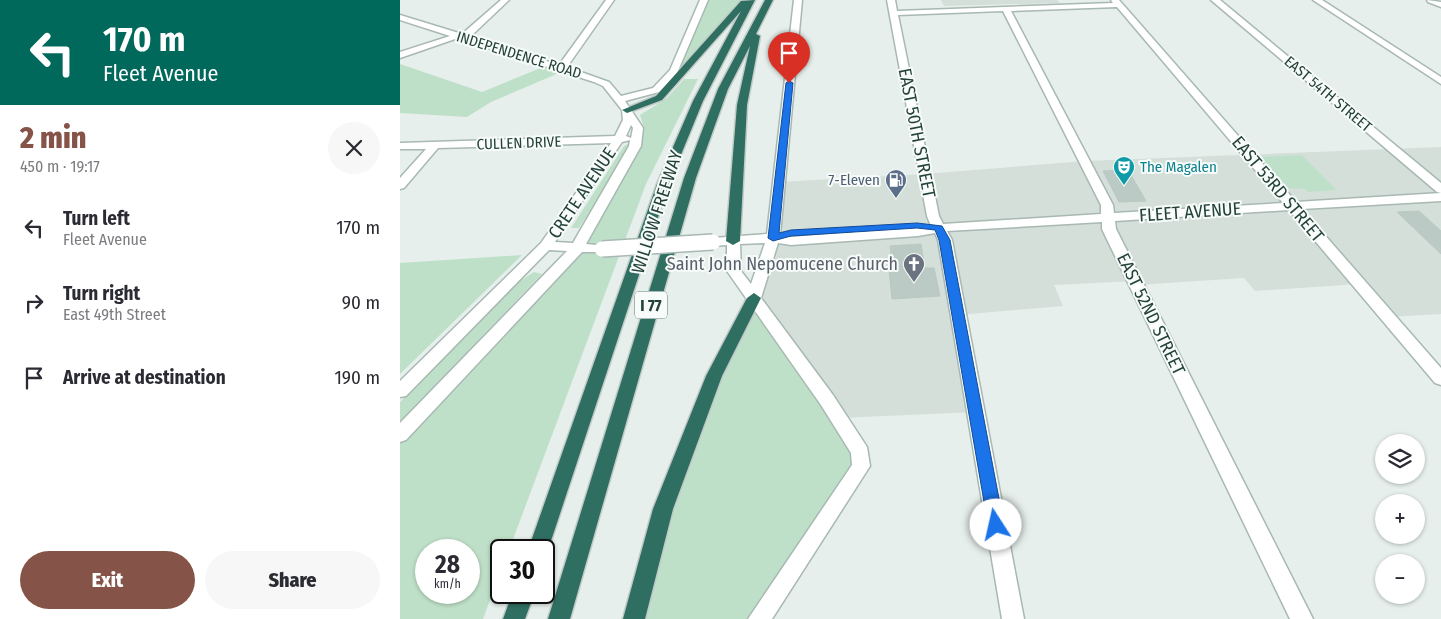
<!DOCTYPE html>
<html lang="en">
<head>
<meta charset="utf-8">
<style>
	body { margin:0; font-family:"Fira Sans Condensed",sans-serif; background:#f7f7f7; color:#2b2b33; height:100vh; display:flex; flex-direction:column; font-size:19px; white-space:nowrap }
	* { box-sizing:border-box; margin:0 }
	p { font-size:16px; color:#7c7c81 }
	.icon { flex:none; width:28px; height:28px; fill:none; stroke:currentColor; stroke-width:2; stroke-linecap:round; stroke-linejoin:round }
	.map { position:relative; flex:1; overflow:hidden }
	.sheet { display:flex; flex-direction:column; background:#fff; width:400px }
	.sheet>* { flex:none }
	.guide { background:#00695c; color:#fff; overflow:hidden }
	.buttons { position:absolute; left:975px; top:434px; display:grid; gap:10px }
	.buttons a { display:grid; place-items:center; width:50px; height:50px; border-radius:50%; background:#fff; box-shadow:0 1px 4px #0004; font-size:25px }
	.speed { position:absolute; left:15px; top:539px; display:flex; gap:10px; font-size:25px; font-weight:700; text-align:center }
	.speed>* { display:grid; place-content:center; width:65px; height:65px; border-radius:50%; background:#fff; box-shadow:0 1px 4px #0004; line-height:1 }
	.speed small { font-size:12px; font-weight:400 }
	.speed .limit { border:2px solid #111; border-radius:8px; background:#fff; color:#111 }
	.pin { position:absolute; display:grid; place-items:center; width:42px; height:42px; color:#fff; margin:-51px -21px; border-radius:50% 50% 50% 0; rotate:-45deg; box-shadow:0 0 5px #0007 }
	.pin .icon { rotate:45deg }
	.me { position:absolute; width:55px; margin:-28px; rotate:350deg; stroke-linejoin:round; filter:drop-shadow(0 0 4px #0008) }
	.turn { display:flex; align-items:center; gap:18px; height:105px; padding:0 20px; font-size:22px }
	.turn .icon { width:65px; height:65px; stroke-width:2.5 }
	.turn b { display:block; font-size:35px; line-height:42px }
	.round { display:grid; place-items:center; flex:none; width:52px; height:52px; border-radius:26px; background:#f7f7f7 }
	.headline { display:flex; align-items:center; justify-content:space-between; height:85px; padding:0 20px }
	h1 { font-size:30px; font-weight:800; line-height:38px; color:#855347 }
	.button { display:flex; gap:10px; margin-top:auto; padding:10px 20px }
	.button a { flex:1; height:58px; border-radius:30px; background:#855347; color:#fff; font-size:20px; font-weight:800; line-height:58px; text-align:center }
	.button a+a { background:#f7f7f7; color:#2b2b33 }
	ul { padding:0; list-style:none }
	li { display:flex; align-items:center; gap:15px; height:75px; padding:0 20px }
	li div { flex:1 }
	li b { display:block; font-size:19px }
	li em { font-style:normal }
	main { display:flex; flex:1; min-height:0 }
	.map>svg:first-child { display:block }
	.built { fill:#d4dfda }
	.green { fill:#bfe0c8; fill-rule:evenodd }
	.building { fill:#bbcac4; stroke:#b8c9c2 }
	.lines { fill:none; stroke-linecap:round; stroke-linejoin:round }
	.minor-casing { stroke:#a8b8b2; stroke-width:3 }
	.highway-casing { stroke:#c2cac8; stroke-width:3 }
	.minor { fill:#fff; fill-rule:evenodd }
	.highway { fill:#2f6f62; fill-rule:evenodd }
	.minor-bridge-casing { stroke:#a8b8b2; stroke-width:18; stroke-linecap:butt }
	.minor-bridge { stroke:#fff; stroke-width:15 }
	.route { fill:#1a73e8; stroke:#114b97 }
	.labels { text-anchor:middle; stroke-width:4; stroke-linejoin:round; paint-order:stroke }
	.far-street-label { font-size:15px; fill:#24423a; stroke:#f7fbf9 }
	.far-culture-label { font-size:15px; fill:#0d838f; stroke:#f7fbf9; text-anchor:start }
	.far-service-label { font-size:15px; fill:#4e5e75; stroke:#f7fbf9; text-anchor:end }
	.shield { fill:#f7fbf9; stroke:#637a73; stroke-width:1 }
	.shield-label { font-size:16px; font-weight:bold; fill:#24423a }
	.street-label { font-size:18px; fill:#24423a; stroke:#f7fbf9 }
	.worship-label { font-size:18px; fill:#5b616d; stroke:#f7fbf9; text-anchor:end }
</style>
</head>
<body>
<main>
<section class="sheet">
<div class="guide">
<div class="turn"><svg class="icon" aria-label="left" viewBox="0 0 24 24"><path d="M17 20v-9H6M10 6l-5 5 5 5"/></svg><div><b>170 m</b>Fleet Avenue</div></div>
</div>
<div class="headline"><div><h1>2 min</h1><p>450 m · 19:17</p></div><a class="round"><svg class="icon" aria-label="close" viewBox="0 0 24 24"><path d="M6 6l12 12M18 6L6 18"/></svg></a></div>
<ul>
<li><svg class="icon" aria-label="left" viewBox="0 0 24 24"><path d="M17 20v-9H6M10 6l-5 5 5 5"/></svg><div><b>Turn left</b><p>Fleet Avenue</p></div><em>170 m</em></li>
<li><svg class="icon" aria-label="right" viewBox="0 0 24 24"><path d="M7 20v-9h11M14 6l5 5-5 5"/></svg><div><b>Turn right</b><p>East 49th Street</p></div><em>90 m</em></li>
<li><svg class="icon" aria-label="arrive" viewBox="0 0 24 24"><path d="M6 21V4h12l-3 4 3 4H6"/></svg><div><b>Arrive at destination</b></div><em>190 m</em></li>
</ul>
<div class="button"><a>Exit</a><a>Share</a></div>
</section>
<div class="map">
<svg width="1041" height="619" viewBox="0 0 1041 619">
	<rect width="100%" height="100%" fill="#e6efeb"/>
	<path class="built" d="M 541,0 L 657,0 L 660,3 L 544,6 Z
		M 1041,147 L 1041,314 L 987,317 L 958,284 L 855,291 L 844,278 L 737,285 L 734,281 L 654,285 L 663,306 L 558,315 L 576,412 L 439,418 L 345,322 L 364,284 L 379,182 L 525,174 L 685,161 Z"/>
	<path class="green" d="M 304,0 L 346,0 L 285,72 L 274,71 Z
		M 0,64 L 82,92 L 148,65 L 166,70 L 91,102 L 67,117 L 0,113 Z
		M 284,79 L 298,79 L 246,184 L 109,550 L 101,550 L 101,570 L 83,619 L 0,619 L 0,435 L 164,264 L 238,131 L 244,128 L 240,115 L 267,98 ZM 26,550 L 69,550 L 69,592 L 26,592 Z
		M 228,144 L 232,145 L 179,228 L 171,228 L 224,146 Z
		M 902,155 L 937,190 L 908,192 L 905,189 L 888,188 L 860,157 Z
		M 122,255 L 0,374 L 0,263 Z
		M 134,272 L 142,274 L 0,421 L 0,402 L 120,281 Z
		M 354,298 L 461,466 L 359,619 L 234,619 L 263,509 Z"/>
	<path class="building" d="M 728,170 L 746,201 L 719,202 L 703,171 Z
		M 1019,211 L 1041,231 L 1041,254 L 997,212 Z
		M 521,244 L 525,268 L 534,268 L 540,296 L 492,299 L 489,270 L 493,270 L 490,246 Z"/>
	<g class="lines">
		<g class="minor-casing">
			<path id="minor" d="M 101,0 L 109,0 L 70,37 L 159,65 L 206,0 L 214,0 L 167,67 L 209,82 L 221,96 L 253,88 L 270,70 L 300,0 L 308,0 L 277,73 L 259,92 L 225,101 L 243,128 L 241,146 L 186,244 L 207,246 L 209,249 L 207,252 L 182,252 L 6,440 L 0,442 L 0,423 L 167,251 L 149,250 L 6,396 L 0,397 L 0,381 L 141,243 L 211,143 L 38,148 L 4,188 L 0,189 L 0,178 L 26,149 L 0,149 L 0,143 L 215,136 L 223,120 L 222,110 L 203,86 L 194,82 L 58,38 L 0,58 L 0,52 L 50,36 L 0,20 L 0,15 L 62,34 ZM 231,125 L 233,128 L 231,138 L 226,136 ZM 230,140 L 229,146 L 173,243 L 155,242 L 222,142 Z
				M 394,0 L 402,0 L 380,235 L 391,237 L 531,226 L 527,216 L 487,0 L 495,0 L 497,11 L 713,3 L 711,0 L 719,0 L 896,202 L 1041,193 L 1041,201 L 902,209 L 1041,368 L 1041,385 L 1035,383 L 889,210 L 715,221 L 716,229 L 913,619 L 890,619 L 702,229 L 702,222 L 547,231 L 552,240 L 624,619 L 602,619 L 538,240 L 535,233 L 518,236 L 391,245 L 378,243 L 361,298 L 433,395 L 467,447 L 470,466 L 372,619 L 348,619 L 452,465 L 451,453 L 421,405 L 327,271 L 327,245 L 313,246 L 306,242 L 313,238 L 367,234 ZM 717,7 L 883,203 L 714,213 L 713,205 L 611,11 ZM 603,11 L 701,205 L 701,214 L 543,224 L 539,216 L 498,15 ZM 365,243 L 351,284 L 341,271 L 340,244 Z
				M 811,0 L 820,0 L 1041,183 L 1041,193 L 1037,192 Z
				M 913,0 L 922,0 L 1041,77 L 1041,84 Z
				M 1027,0 L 1041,2 L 1041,7 L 1028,2 Z"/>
		</g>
		<g class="highway-casing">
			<path id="highway" d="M 355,0 L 303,101 L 269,184 L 148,550 L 144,557 L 144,550 L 128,550 L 257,184 L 293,101 L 341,11 L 262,100 L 227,113 L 222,110 L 256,96 L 341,1 Z
				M 365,0 L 373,0 L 356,34 L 360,36 L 347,105 L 340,241 L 333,245 L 326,241 L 337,105 L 350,46 L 328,89 L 296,178 L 170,619 L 148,619 L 284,178 L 318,89 Z
				M 354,293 L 361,298 L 322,376 L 273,509 L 245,619 L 223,619 L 253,509 L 306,376 L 347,298 Z
				M 113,592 L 135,592 L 125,619 L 103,619 Z"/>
		</g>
		<use href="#minor" class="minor"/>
		<use href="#highway" class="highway"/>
		<g class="minor-bridge-casing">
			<path id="minor-bridge" d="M 202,249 L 313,242"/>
		</g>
		<use href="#minor-bridge" class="minor-bridge"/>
	</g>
	<path class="route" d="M 389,81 L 393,83 L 379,233 L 391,230 L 517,223 L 542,226 L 550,240 L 604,525 L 601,530 L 596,532 L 591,530 L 588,525 L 539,240 L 535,230 L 517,228 L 391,236 L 373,241 L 368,238 L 386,83 Z"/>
	<defs>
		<g id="theatre-pin" transform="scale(1.125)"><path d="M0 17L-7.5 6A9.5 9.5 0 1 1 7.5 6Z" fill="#0f9aa8" stroke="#f7fbf9"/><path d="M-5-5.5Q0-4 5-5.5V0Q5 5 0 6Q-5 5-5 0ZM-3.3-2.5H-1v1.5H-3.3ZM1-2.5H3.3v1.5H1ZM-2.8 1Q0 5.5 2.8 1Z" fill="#fff"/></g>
		<g id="fuel-pin" transform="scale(1.125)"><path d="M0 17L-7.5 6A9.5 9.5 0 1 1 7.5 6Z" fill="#5c6f8a" stroke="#f7fbf9"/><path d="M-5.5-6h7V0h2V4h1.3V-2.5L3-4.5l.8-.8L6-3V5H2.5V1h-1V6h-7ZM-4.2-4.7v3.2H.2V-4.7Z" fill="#fff"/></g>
		<g id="church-pin" transform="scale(1.125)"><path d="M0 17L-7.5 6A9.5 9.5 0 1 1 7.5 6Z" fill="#6b7280" stroke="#f7fbf9"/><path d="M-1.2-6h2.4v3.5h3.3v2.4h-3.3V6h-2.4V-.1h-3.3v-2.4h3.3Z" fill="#fff"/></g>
	</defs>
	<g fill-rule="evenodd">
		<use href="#theatre-pin" x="724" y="167"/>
		<use href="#fuel-pin" x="496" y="180"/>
		<use href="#church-pin" x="514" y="264"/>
	</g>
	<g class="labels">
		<g class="far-street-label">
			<text transform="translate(119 55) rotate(17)" y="5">INDEPENDENCE ROAD</text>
			<text transform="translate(928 94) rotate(40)" y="5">EAST 54TH STREET</text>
			<text transform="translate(119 143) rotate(-2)" y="5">CULLEN DRIVE</text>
		</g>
		<g class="far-culture-label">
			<text x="740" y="172">The Magalen</text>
		</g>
		<g class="far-service-label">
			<text x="480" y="185">7-Eleven</text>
		</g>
		<rect class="shield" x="235" y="291.5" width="32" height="27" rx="4"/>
		<g class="shield-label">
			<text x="251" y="311">I 77</text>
		</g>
		<g class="street-label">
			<text transform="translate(517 133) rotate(79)" y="6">EAST 50TH STREET</text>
			<text transform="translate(878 189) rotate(50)" y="6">EAST 53RD STREET</text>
			<text transform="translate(182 193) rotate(-56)" y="6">CRETE AVENUE</text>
			<text transform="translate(257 212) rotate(-72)" y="6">WILLOW FREEWAY</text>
			<text transform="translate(790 212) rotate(-4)" y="6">FLEET AVENUE</text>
			<text transform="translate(751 314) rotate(64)" y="6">EAST 52ND STREET</text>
		</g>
		<g class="worship-label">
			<text x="498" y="270">Saint John Nepomucene Church</text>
		</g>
	</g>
</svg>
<div class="buttons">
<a><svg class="icon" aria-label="layers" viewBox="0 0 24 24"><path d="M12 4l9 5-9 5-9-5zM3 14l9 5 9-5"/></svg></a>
<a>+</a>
<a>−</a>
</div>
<div class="speed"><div>28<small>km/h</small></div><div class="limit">30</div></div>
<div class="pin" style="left:389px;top:83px;background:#d93025"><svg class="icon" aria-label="arrive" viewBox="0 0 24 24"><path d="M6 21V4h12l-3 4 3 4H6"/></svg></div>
<svg class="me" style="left:596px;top:525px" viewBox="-20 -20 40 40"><circle r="19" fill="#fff"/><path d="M0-13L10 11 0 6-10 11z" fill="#1a73e8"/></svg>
</div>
</main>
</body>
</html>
